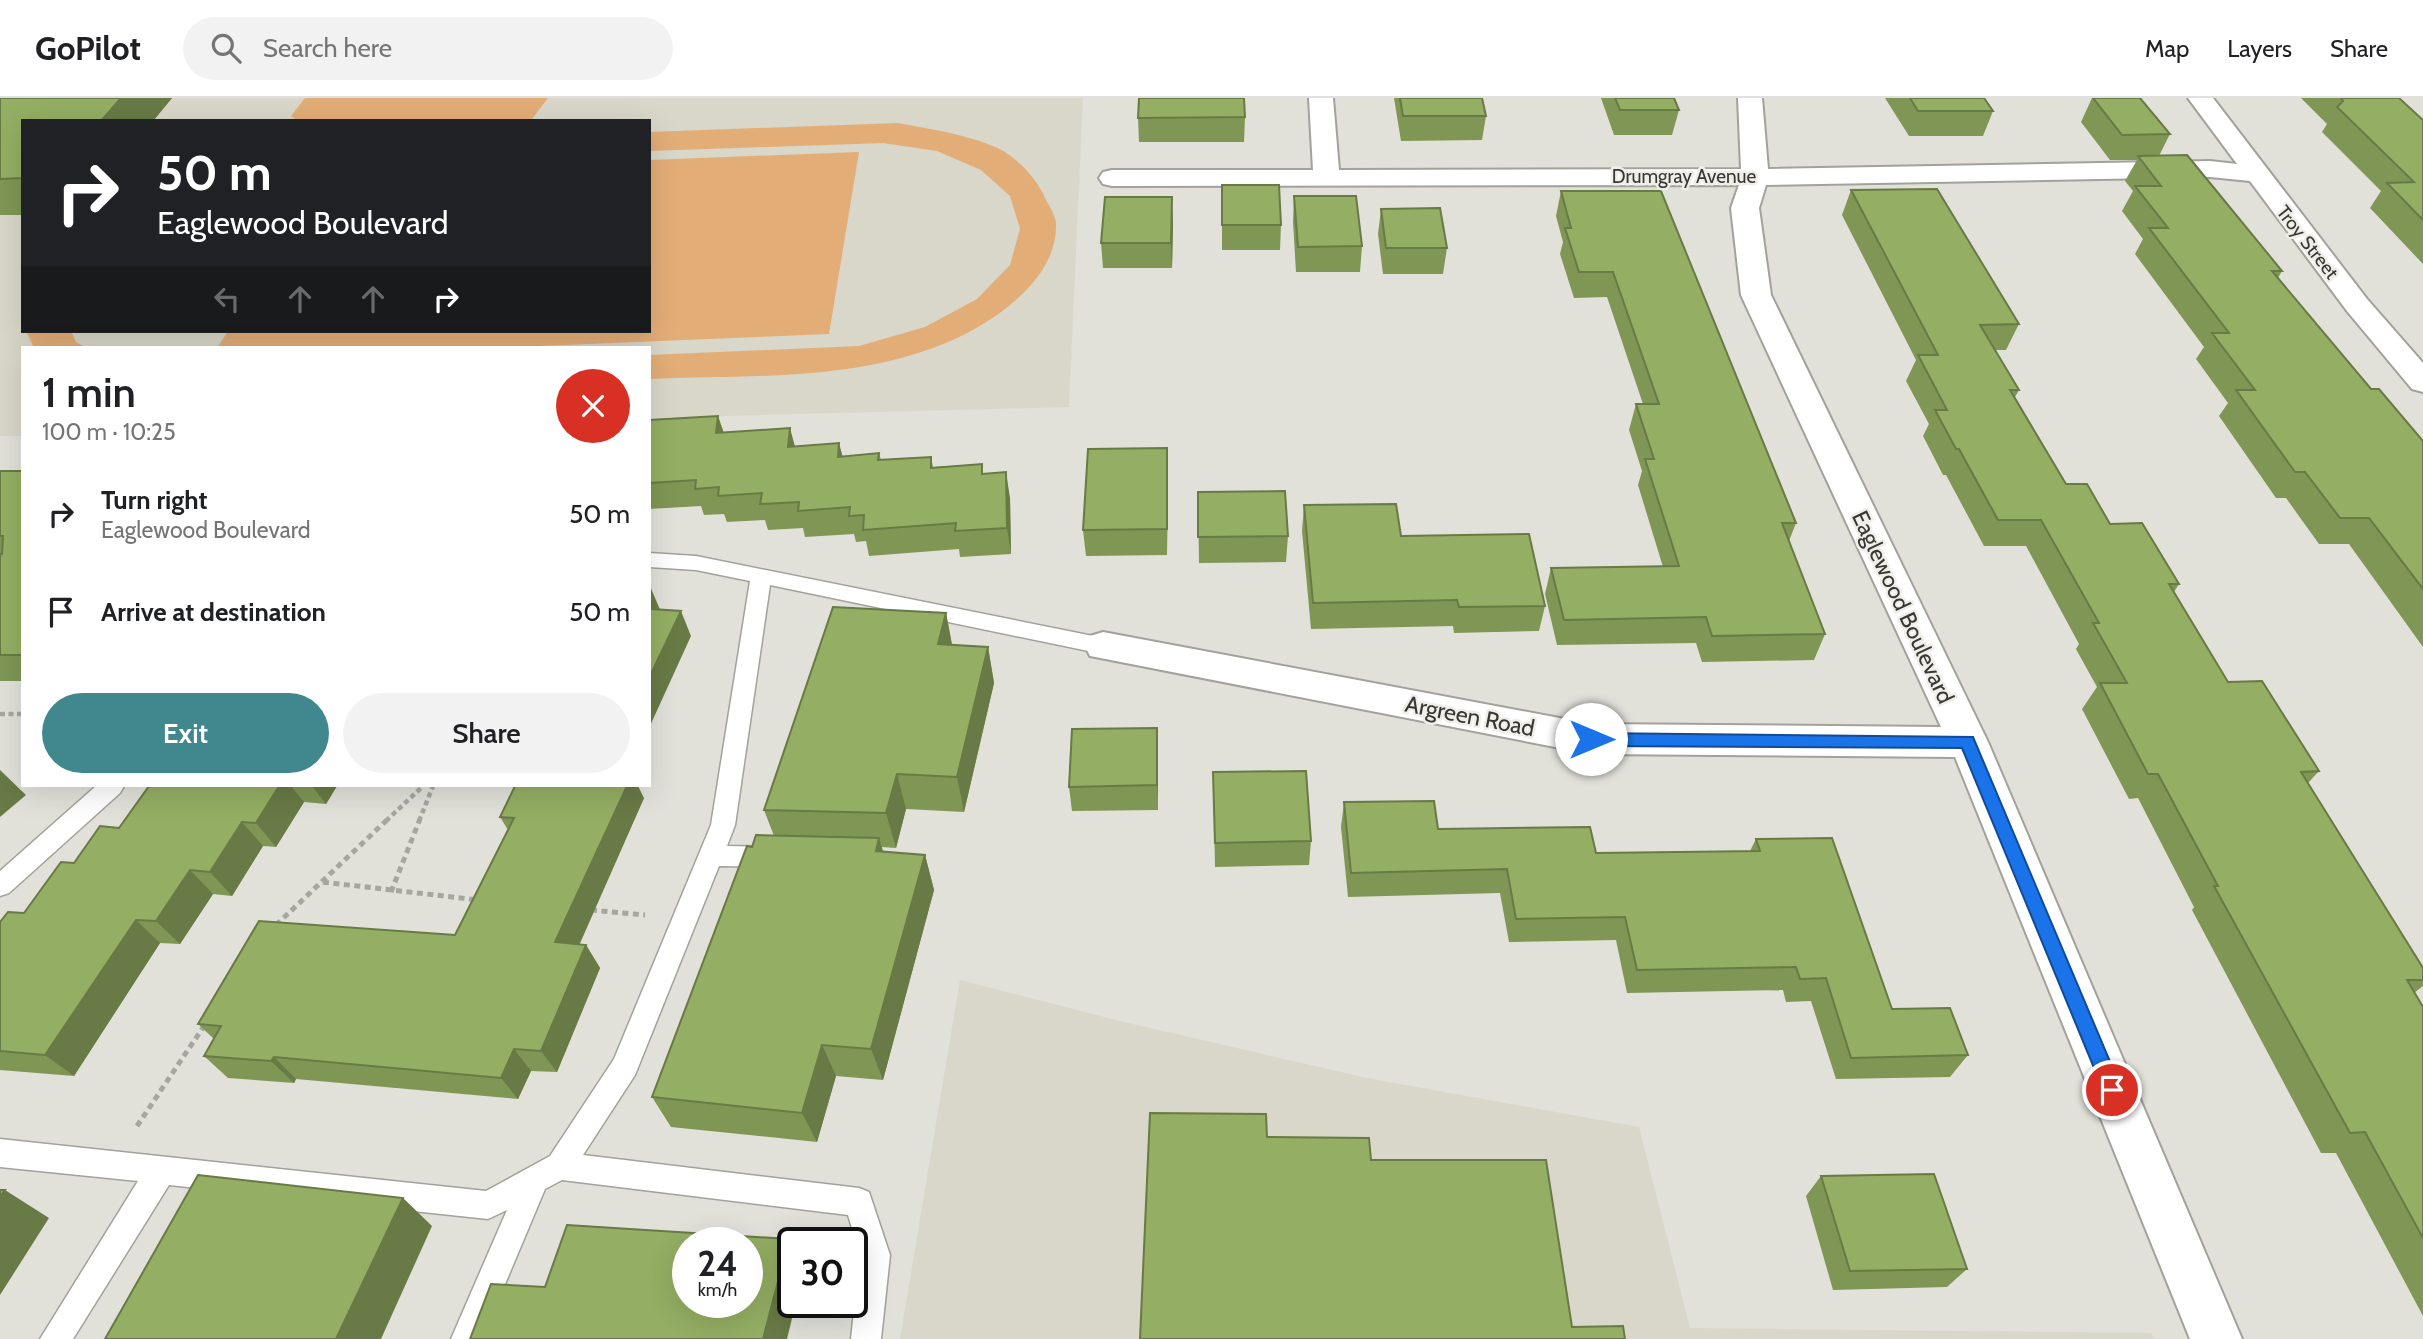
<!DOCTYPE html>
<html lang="en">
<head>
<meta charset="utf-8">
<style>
	body { margin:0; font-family:Cabin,sans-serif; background:#f2f2f2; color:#202124; height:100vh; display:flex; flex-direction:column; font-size:26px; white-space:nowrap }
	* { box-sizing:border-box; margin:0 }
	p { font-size:23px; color:#757577 }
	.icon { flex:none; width:38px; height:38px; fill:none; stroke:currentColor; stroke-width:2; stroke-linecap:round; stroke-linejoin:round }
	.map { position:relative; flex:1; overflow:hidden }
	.details { position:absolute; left:21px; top:248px; width:630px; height:441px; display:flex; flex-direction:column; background:#fff; border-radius:0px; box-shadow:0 7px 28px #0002 }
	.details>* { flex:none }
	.banner { position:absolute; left:21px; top:21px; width:630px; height:214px; border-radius:0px; box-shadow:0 7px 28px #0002; background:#202124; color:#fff; overflow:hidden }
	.speed { position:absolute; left:672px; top:1129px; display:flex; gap:14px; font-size:35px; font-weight:700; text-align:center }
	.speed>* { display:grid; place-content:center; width:91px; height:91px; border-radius:50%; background:#fff; box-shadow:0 7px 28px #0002; line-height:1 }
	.speed small { font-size:18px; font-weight:400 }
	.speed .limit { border:4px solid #111; border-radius:10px; background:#fff; color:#111 }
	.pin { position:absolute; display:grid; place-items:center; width:60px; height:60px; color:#fff; margin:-30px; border:4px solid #fff; border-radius:50%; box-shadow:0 2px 7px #0007 }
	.me { position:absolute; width:77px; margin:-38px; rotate:90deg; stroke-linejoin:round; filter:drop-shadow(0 0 5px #0008) }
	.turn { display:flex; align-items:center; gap:24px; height:147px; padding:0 21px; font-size:32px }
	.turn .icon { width:91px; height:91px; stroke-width:2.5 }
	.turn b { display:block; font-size:49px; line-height:60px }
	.lanes { display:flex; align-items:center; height:66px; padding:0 21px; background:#0003; justify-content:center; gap:35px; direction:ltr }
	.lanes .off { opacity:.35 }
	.round { display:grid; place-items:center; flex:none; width:74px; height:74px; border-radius:37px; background:#f2f2f2 }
	.headline { display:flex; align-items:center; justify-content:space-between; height:119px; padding:0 21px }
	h1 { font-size:42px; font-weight:600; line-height:52px }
	.cta { display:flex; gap:14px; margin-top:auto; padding:14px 21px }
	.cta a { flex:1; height:80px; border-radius:42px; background:#40888e; color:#fff; font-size:28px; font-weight:600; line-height:80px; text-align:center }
	.cta a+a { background:#f2f2f2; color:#202124 }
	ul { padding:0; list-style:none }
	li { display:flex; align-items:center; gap:21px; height:98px; padding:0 21px }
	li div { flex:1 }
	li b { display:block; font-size:26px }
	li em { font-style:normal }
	header { display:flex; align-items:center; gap:42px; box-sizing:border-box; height:98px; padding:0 35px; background:#fff; border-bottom:2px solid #e0e0e0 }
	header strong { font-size:33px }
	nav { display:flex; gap:38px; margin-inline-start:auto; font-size:24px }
	.search { width:490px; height:63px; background:#f2f2f2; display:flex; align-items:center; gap:18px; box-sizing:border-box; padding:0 24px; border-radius:38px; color:#757577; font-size:26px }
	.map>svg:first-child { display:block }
	.built { fill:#d8d7c9; fill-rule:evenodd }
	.green { fill:#e3ad77 }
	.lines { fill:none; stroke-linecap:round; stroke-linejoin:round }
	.service-casing { stroke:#a2a29b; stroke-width:3 }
	.minor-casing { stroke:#a2a29b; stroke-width:4 }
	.path-far1 { stroke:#a6a6a1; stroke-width:4.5; stroke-dasharray:5 3.5; stroke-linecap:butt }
	.path { stroke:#a6a6a1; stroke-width:5; stroke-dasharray:6 4.5; stroke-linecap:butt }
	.service { fill:#fff; fill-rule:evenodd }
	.minor { fill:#fff; fill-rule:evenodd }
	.wall { fill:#7f9655 }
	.shaded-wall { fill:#687a45 }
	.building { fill:#94ae63; stroke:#687a45; stroke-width:2; fill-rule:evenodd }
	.route { fill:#1a73e8; stroke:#114b97; stroke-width:2 }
	.labels { text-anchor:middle; stroke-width:5; stroke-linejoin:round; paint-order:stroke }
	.far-street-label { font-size:19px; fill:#373734; stroke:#efeee8 }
	.street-label { font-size:23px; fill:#373734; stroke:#efeee8 }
</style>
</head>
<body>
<header>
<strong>GoPilot</strong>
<div class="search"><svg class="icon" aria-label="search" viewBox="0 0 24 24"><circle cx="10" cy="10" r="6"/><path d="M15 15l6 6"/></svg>Search here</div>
<nav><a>Map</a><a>Layers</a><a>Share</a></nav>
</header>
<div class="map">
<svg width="2423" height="1241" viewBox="0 0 2423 1241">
	<rect width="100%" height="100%" fill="#e1e1da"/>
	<path class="built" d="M 0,0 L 1083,0 L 1069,309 L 649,320 L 649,250 L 23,250 L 23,338 L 0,338 ZM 23,23 L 649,23 L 649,233 L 23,233 Z
		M 960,882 L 1124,924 L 1367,980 L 1639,1029 L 1690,1230 L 2151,1235 L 2154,1241 L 900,1241 Z"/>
	<path class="green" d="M 305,0 L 548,0 L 532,21 L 298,23 L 291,18 Z
		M 898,25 C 929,31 978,38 1005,54 C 1022,65 1039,84 1046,102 C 1050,109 1056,119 1056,126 C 1058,186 983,232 933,250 C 843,283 744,277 649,281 L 649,257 L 859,248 L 925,229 L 977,201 L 1010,167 L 1020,131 L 1010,98 L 981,72 L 937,53 L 883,45 L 649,53 L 649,34 Z
		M 859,54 L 829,236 L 488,250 L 217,250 L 228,233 L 649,233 L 649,62 Z
		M 26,233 L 71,233 L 76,244 L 87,250 L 34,250 Z"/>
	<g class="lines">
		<g class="service-casing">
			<path id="service" d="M 649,455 L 696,458 L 1103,540 L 1111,542 L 1114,548 L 1111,554 L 1103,556 L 770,487 L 735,727 L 727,748 L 773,749 L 782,752 L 785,759 L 782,766 L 773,769 L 719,768 L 635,977 L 583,1057 L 859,1090 L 869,1094 L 890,1157 L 881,1241 L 851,1241 L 860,1157 L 848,1117 L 562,1082 L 545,1091 L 482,1241 L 451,1241 L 507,1112 L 488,1121 L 169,1087 L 73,1241 L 40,1241 L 138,1083 L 0,1069 L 0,1041 L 486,1093 L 550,1058 L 614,961 L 711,727 L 750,483 L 696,472 L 649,469 Z
				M 96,688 L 124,688 L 120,695 L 9,795 L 0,798 L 0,773 Z"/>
		</g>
		<g class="minor-casing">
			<path id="minor" d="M 1309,0 L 1333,0 L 1339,72 L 1741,71 L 1738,0 L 1762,0 L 1768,71 L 2210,63 L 2237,66 L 2188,0 L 2213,0 L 2367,201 L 2423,265 L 2423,294 L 2412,291 L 2347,213 L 2250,83 L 2210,79 L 1766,87 L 1759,110 L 1771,197 L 1988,644 L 2242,1241 L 2190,1241 L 1955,659 L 1591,656 L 1090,558 L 1085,548 L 1090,538 L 1103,534 L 1591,626 L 1941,629 L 1741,197 L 1731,110 L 1739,87 L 1112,88 L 1103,86 L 1099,80 L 1103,74 L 1112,72 L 1313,72 Z"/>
		</g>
		<path class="path-far1" d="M 0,616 L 23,616
			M 386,723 L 423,688
			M 419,723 L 433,688"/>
		<path class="path" d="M 323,784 L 478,802
			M 391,794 L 420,721
			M 591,812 L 645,817
			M 276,827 L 388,721
			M 137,1028 L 204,928"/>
		<use href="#service" class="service"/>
		<use href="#minor" class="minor"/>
	</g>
	<path class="wall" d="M 0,0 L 172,0 L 153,23 L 23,23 L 23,117 L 0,117 Z
		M 1394,0 L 1482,0 L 1486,18 L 1482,42 L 1401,43 Z
		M 1601,0 L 1674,0 L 1679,12 L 1672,37 L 1614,37 Z
		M 1885,0 L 1984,0 L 1993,13 L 1983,38 L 1909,38 Z
		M 2092,0 L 2140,0 L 2170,36 L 2159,58 L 2282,173 L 2278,180 L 2371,291 L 2423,343 L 2423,549 L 2349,446 L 2319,446 L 2286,400 L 2276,400 L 2219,318 L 2228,305 L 2196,261 L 2204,249 L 2135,156 L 2143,141 L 2122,113 L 2133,93 L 2125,83 L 2137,62 L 2110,62 L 2081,24 Z
		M 2301,0 L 2399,0 L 2423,22 L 2423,166 L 2370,110 L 2381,93 L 2322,34 L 2327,26 Z
		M 1245,19 L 1244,44 L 1139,44 L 1138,20 Z
		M 1222,87 L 1281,127 L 1280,152 L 1222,152 Z
		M 1851,92 L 2019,226 L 2006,252 L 1995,252 L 2019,292 L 2015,299 L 2066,386 L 2179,486 L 2174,494 L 2228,584 L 2319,673 L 2308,685 L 2423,870 L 2423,888 L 2414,895 L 2423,909 L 2423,1218 L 2336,1055 L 2321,1055 L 2192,812 L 2194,809 L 2138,700 L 2129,701 L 2082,611 L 2097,589 L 2076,551 L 2079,546 L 2026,448 L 1984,448 L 1946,377 L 1943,377 L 1923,338 L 1929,326 L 1906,283 L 1916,262 L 1842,117 Z
		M 1561,93 L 1796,425 L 1789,443 L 1825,536 L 1814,562 L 1702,564 L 1696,545 L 1557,547 L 1545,496 L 1551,470 L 1663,469 L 1638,387 L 1642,373 L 1629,332 L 1636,306 L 1643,306 L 1607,199 L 1574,200 L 1560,156 L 1563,144 L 1556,118 Z
		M 1294,98 L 1362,148 L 1360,174 L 1296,174 L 1293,124 Z
		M 1381,111 L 1447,150 L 1443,176 L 1383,176 L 1378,136 Z
		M 1173,125 L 1172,170 L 1103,170 L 1101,145 Z
		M 649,322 L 724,334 L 842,358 L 879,355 L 881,362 L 931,359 L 933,369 L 982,366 L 983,375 L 1010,400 L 1011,456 L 960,459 L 959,451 L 869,458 L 866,443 L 856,444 L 854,436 L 805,439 L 803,430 L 768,432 L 765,422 L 727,424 L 724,416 L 704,417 L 701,408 L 649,411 Z
		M 1167,350 L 1167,457 L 1086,458 L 1083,432 Z
		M 0,373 L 23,373 L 23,583 L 0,583 Z
		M 1198,394 L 1288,438 L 1286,464 L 1199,465 Z
		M 1304,407 L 1401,438 L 1545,508 L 1539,533 L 1454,535 L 1453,528 L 1311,531 L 1302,433 Z
		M 946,515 L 952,547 L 988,549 L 994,585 L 964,714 L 906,711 L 896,750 L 882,749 L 883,754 L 925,757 L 934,792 L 883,982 L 836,978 L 817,1044 L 671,1029 L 652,999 L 752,749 L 774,738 L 764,712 Z
		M 1157,630 L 1158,712 L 1072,713 L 1069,689 Z
		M 1213,674 L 1311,743 L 1309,767 L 1215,769 Z
		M 149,688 L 337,688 L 326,706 L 304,704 L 276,749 L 263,748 L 232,798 L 213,796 L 180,846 L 160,845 L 74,978 L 0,972 L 0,824 L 24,815 L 74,765 L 119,730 Z
		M 644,700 L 579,846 L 586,847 L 600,870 L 557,974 L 531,973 L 518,1001 L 296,981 L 294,985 L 228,980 L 204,958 L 214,941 L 198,926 L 455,837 L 508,732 L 500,719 Z
		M 1344,704 L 1438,731 L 1596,755 L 1750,753 L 1756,741 L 1892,911 L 1968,957 L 1950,979 L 1836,981 L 1811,903 L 1786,904 L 1783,892 L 1627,895 L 1616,842 L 1509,844 L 1500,795 L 1348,799 L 1341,729 Z
		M 1821,1078 L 1967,1171 L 1947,1189 L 1833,1192 L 1806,1098 Z"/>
	<path class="shaded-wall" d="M 121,0 L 172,0 L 153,23 L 101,23 Z
		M 1172,99 L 1173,125 L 1172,170 L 1171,145 Z
		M 718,318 L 727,344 L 716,335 Z
		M 790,330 L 797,356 L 788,349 Z
		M 839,345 L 846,371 L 838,359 Z
		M 1167,350 L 1168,376 L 1167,457 Z
		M 1006,374 L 1010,400 L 1011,456 L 1007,430 Z
		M 650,488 L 661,514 L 651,511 Z
		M 681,513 L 691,538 L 649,630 L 649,580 Z
		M 946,515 L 953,552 L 938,546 Z
		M 988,549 L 994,585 L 964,714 L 957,679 Z
		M 1157,630 L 1158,655 L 1158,712 L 1157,687 Z
		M 0,672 L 26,697 L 0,719 Z
		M 897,676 L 906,711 L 896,750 L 886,715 Z
		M 279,688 L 291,688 L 304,704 L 276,749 L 256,725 Z
		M 312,688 L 337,688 L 326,706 Z
		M 627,688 L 638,688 L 644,700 L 570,868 L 555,844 Z
		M 242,724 L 263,748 L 232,798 L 210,774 Z
		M 879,740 L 889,775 L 876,753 Z
		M 925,757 L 934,792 L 883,982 L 871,951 Z
		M 190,772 L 213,796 L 180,846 L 156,823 Z
		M 136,822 L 160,845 L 74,978 L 45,957 Z
		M 586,847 L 600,870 L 557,974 L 541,953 Z
		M 822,947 L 836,978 L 817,1044 L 802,1015 Z
		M 514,951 L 531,973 L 518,1001 L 501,980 Z
		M 274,959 L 296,981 L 294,985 L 271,963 Z
		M 5,1092 L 49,1120 L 0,1197 L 0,1099 Z
		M 403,1100 L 432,1128 L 381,1241 L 336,1241 Z
		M 789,1141 L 793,1147 L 793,1204 L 796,1204 L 787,1241 L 763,1241 Z"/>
	<path class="building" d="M 0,0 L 121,0 L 101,23 L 23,23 L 23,80 L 0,81 Z
		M 1139,0 L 1244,0 L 1245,19 L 1138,20 Z
		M 1400,0 L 1482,0 L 1486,18 L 1403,18 Z
		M 1615,0 L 1674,0 L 1679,12 L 1620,12 Z
		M 1910,0 L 1984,0 L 1993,13 L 1918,13 Z
		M 2093,0 L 2140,0 L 2170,36 L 2122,37 Z
		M 2341,0 L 2399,0 L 2423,22 L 2423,122 L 2387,85 L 2414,84 L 2337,9 L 2343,3 Z
		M 2187,57 L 2282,173 L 2272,173 L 2371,291 L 2379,291 L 2423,343 L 2423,491 L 2369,420 L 2340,420 L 2305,374 L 2295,374 L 2236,292 L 2255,292 L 2212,235 L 2229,235 L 2149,130 L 2168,130 L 2135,88 L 2161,88 L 2138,58 Z
		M 1222,87 L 1279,87 L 1281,127 L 1222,127 Z
		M 1937,91 L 2019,226 L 1980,227 L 2019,292 L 2010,292 L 2066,386 L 2087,386 L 2110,426 L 2142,425 L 2179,486 L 2169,486 L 2228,584 L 2262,583 L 2319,673 L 2301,674 L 2423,870 L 2423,882 L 2407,882 L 2423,909 L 2423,1140 L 2365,1034 L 2350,1035 L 2214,788 L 2218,788 L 2158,676 L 2148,676 L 2100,585 L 2127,585 L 2093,525 L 2099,525 L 2041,422 L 1998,422 L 1959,351 L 1956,351 L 1935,312 L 1947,312 L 1918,257 L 1938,257 L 1851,92 Z
		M 1561,93 L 1661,93 L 1796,425 L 1782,425 L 1825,536 L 1712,538 L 1706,519 L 1564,522 L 1551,470 L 1679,468 L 1645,361 L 1654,361 L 1636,306 L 1659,306 L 1613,174 L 1579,174 L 1565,130 L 1571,130 Z
		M 1294,98 L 1356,98 L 1362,148 L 1298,149 Z
		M 1105,99 L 1172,99 L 1171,145 L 1101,145 Z
		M 1440,110 L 1447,150 L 1386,150 L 1381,111 Z
		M 718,318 L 716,335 L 790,330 L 788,349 L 839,345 L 838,359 L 879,355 L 878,362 L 931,359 L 931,370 L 982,366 L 982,376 L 1006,374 L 1007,430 L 955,433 L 956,425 L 863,432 L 864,417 L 849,418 L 850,409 L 798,413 L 799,404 L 760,406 L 762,395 L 718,398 L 719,389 L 695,391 L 696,382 L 649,385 L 649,322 Z
		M 1167,350 L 1167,431 L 1083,432 L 1088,351 Z
		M 0,373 L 23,373 L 23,557 L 0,557 L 0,456 L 2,456 L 3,438 L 0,438 Z
		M 1285,393 L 1288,438 L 1198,439 L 1198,394 Z
		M 1396,406 L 1401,438 L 1529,436 L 1545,508 L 1459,509 L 1457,502 L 1313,505 L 1304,407 Z
		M 649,488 L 650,488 L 651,511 L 681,513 L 649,580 Z
		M 833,509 L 946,515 L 938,546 L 988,549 L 957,679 L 897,676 L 886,715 L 764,712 Z
		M 1157,630 L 1157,687 L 1069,689 L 1072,631 Z
		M 1306,673 L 1311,743 L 1215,745 L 1213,674 Z
		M 149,688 L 279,688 L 256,725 L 242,724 L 210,774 L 190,772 L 156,823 L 136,822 L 45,957 L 0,953 L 0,824 L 8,814 L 24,815 L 61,764 L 74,765 L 100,728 L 119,730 Z
		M 515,688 L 627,688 L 555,844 L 586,847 L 541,953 L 514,951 L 501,980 L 274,959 L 271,963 L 204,958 L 221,928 L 198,926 L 259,823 L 455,837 L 514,720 L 500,719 Z
		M 1434,703 L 1438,731 L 1590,729 L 1596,755 L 1760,753 L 1756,741 L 1832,740 L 1892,911 L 1950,910 L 1968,957 L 1851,960 L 1826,880 L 1800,881 L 1796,869 L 1637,872 L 1625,819 L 1516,821 L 1507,771 L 1351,775 L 1344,704 Z
		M 756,737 L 879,740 L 876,753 L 925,757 L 871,951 L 822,947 L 802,1015 L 652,999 L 747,748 L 752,749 Z
		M 1150,1015 L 1266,1016 L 1267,1039 L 1369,1040 L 1371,1062 L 1546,1062 L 1572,1229 L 1623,1228 L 1625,1241 L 1140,1241 Z
		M 1934,1076 L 1967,1171 L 1850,1173 L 1821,1078 Z
		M 198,1077 L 403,1100 L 336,1241 L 105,1241 Z
		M 0,1092 L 5,1092 L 0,1099 Z
		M 567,1127 L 789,1141 L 763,1241 L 470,1241 L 491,1186 L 545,1189 ZM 688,1144 L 747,1144 L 747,1204 L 688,1204 Z"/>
	<path class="route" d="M 1591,635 L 1973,639 L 2122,992 L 2119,999 L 2112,1001 L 2106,999 L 1962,650 L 1591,648 L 1583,641 Z"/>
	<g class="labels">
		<g class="far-street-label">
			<text x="1684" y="85">Drumgray Avenue</text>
			<text transform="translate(2308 144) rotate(52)" y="7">Troy Street</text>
		</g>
		<g class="street-label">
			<text transform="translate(1903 509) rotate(65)" y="8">Eaglewood Boulevard</text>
			<text transform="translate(1470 618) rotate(11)" y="8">Argreen Road</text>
		</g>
	</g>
</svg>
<div class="speed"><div>24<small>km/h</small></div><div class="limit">30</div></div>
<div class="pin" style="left:2112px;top:992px;background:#d93025"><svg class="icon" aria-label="arrive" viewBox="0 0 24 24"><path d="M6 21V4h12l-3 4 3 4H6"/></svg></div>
<svg class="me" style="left:1591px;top:641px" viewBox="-20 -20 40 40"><circle r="19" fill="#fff"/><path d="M0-13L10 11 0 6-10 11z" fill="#1a73e8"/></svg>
<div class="banner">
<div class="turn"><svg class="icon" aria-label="right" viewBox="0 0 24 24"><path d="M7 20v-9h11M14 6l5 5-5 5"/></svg><div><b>50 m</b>Eaglewood Boulevard</div></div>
<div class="lanes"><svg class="icon off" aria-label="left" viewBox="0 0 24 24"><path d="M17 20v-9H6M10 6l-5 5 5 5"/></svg><svg class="icon off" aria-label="ahead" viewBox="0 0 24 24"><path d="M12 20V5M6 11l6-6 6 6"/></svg><svg class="icon off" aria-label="ahead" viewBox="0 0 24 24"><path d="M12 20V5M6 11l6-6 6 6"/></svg><svg class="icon" aria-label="right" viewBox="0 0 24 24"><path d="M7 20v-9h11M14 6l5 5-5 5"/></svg></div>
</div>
<section class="details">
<div class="headline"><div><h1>1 min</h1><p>100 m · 10:25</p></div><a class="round" style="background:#d93025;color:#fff"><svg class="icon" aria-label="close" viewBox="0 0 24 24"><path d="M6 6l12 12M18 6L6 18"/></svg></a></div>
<ul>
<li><svg class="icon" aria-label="right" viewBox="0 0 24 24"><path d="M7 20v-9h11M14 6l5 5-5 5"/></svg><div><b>Turn right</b><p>Eaglewood Boulevard</p></div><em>50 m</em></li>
<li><svg class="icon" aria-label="arrive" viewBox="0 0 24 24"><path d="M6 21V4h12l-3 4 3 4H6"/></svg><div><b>Arrive at destination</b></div><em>50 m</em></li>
</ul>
<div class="cta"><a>Exit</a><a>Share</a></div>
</section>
</div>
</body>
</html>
